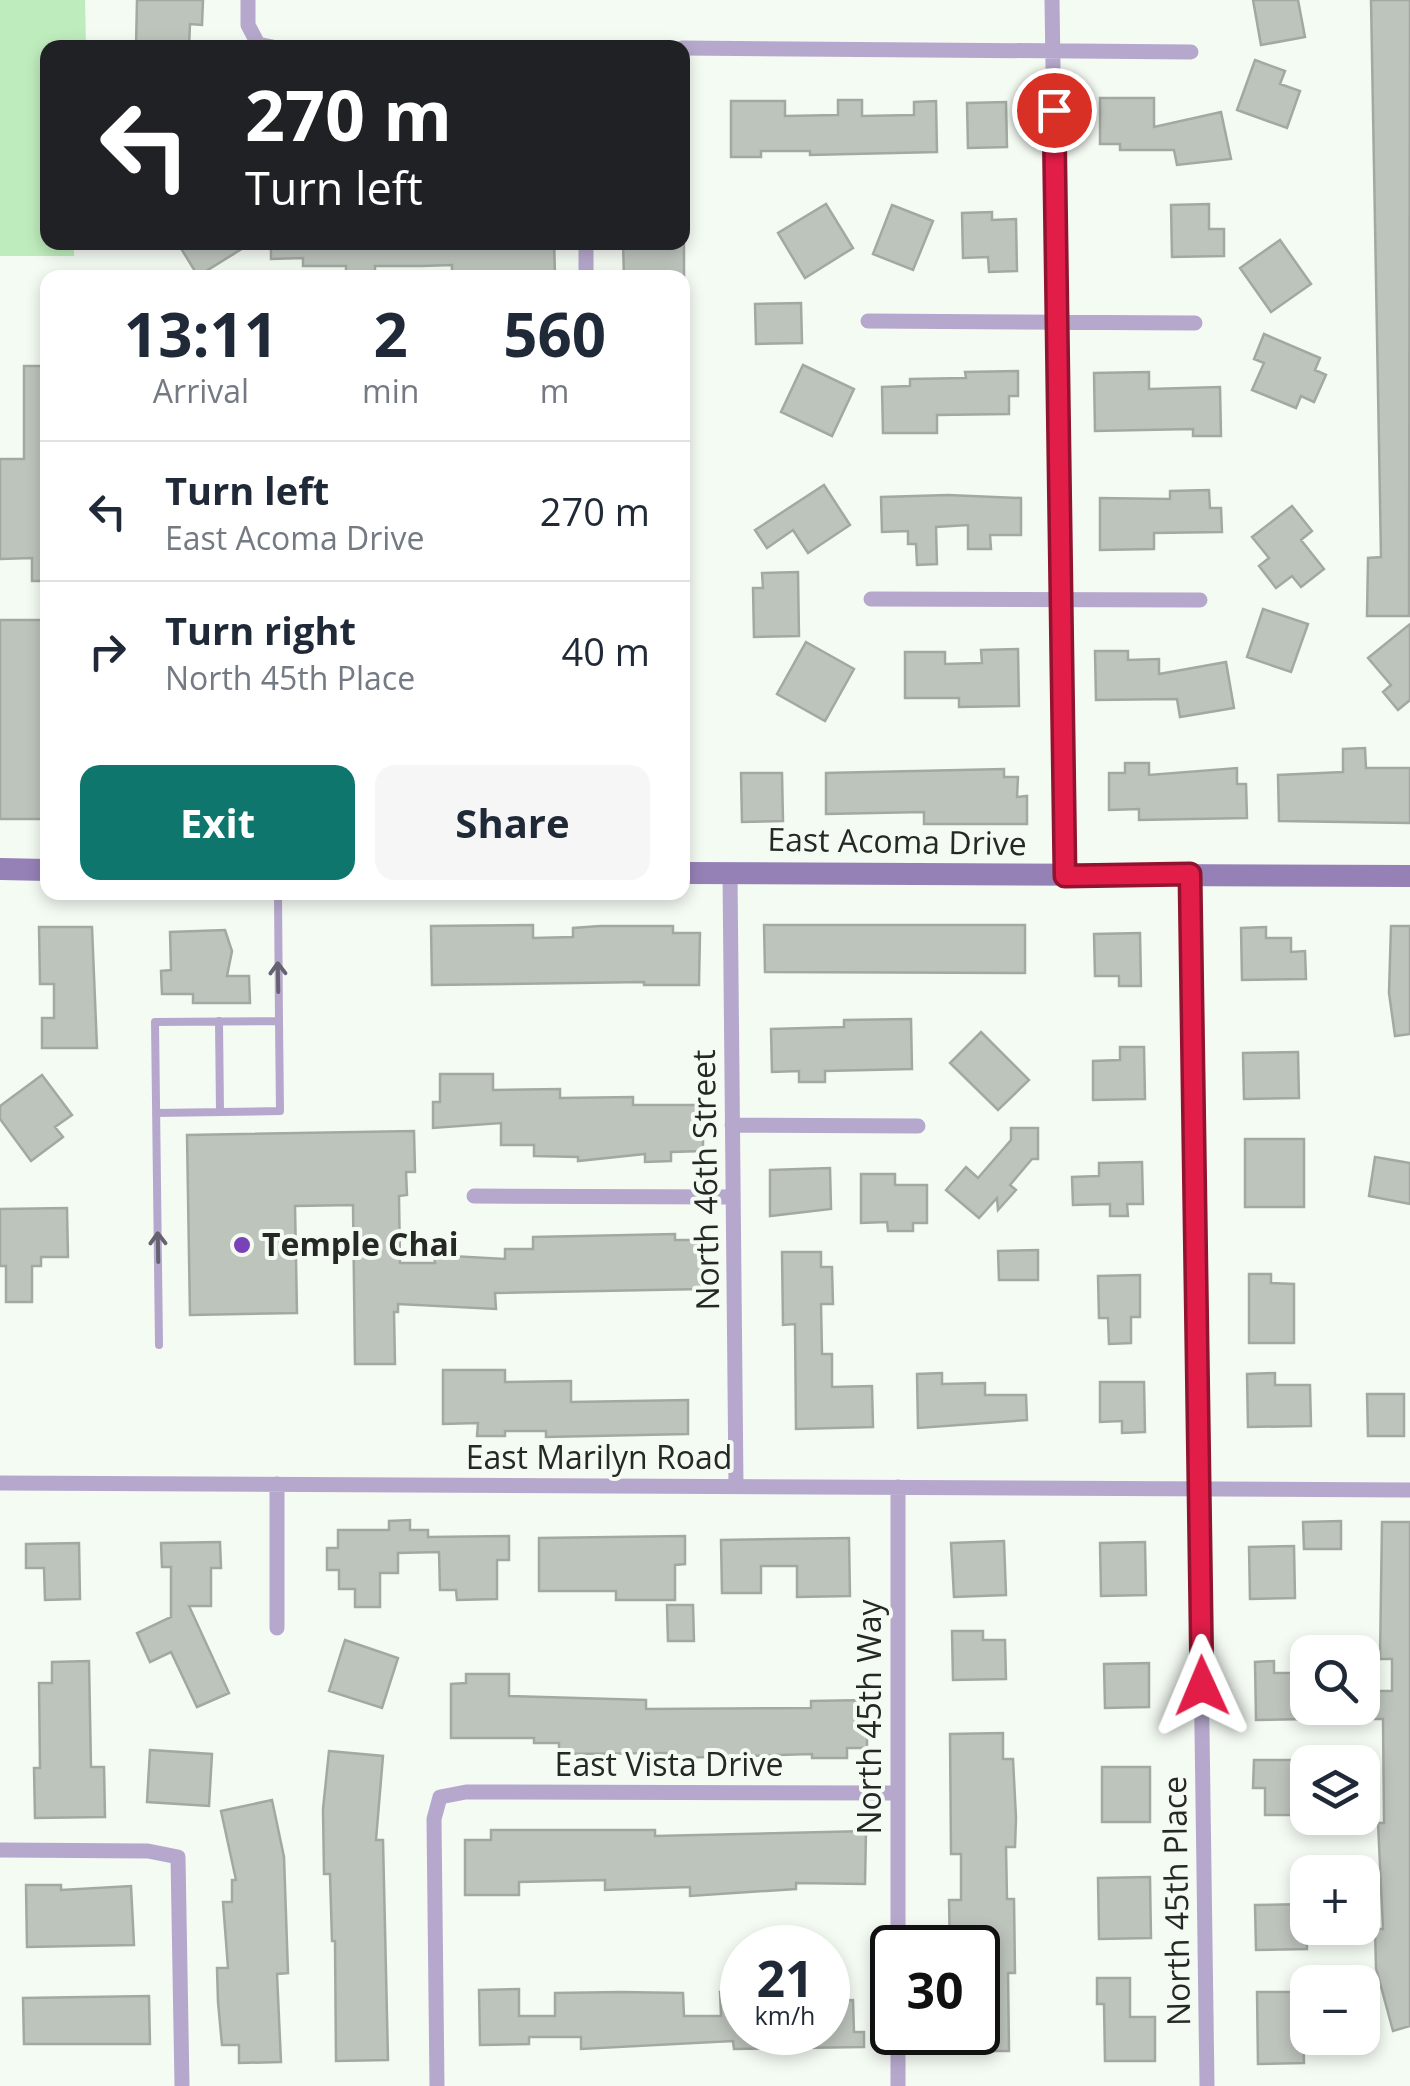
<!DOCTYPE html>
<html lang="en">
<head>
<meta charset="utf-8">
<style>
	body { margin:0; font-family:"Open Sans",sans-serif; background:#f6f6f7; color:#1f2937; height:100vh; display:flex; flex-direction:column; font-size:38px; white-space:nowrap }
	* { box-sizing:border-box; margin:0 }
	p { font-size:32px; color:#747a83 }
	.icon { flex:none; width:55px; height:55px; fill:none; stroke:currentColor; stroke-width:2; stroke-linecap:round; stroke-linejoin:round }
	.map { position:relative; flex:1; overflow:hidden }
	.drawer { position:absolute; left:40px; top:270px; width:650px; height:630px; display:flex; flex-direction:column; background:#fff; border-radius:20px; box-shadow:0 5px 15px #0003 }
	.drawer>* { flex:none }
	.top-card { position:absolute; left:40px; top:40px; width:650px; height:210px; border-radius:20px; box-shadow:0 5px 15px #0003; background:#202124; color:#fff; overflow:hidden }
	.controls { position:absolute; left:1290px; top:1635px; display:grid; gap:20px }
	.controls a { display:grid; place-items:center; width:90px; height:90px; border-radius:20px; background:#fff; box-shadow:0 5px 15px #0003; font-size:50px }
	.speed { position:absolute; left:720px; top:1925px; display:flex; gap:20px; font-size:50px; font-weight:700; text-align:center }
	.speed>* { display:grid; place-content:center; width:130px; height:130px; border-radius:50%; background:#fff; box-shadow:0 5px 15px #0003; line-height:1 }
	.speed small { font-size:25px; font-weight:400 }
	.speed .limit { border:5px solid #111; border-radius:15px; background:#fff; color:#111 }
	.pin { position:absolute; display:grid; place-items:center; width:85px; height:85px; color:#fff; margin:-42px; border:5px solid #fff; border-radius:50%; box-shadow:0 2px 10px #0007 }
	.me { position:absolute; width:110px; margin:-55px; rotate:359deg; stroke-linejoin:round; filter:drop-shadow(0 0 8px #0008) }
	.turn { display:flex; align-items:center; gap:35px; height:210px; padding:0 40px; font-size:45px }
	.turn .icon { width:130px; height:130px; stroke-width:2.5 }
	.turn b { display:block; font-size:70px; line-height:85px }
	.eta { display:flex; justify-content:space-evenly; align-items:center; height:170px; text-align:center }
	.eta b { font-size:60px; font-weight:700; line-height:70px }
	.primary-button { display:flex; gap:20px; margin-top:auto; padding:20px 40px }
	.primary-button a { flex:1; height:115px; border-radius:20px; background:#0f766e; color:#fff; font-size:40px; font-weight:700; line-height:115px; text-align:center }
	.primary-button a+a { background:#f6f6f7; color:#1f2937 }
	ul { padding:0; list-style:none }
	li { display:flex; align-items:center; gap:30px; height:140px; padding:0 40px; border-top:2px solid #e0e1e3 }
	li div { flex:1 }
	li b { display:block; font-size:38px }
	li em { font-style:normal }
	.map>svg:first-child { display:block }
	.green { fill:#bfecbd }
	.building { fill:#bdc4bc; stroke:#a3a9a2; stroke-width:2.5 }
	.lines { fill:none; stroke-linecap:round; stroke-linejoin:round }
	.lane { stroke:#b6a8cd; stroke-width:8 }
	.street { stroke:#b6a8cd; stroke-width:15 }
	.secondary { stroke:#9681b6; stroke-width:22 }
	.oneway { stroke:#666271 }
	.route-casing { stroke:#92132f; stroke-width:25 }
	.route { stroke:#e11d48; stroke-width:18 }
	.poi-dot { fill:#7a42b8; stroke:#f4fbf3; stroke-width:4 }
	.labels { text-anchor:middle; stroke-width:8; stroke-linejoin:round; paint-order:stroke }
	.street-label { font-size:32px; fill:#252825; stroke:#f4fbf3 }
	.poi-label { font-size:32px; font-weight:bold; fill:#252825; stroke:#f4fbf3; text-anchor:start }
</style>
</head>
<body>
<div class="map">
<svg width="1410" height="2086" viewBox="0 0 1410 2086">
	<rect width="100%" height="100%" fill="#f4fbf3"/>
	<path class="green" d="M 0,0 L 85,0 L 86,47 L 48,48 L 48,242 L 74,243 L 74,256 L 0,256 Z"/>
	<path class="building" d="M 137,0 L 203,0 L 202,25 L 190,24 L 189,48 L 136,48 Z
		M 1253,0 L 1298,0 L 1305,37 L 1261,45 Z
		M 1371,0 L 1410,0 L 1409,616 L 1367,616 L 1368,558 L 1381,557 Z
		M 1255,60 L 1285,71 L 1280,84 L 1300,91 L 1287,128 L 1237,110 Z
		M 1100,98 L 1154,98 L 1154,127 L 1221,112 L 1231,159 L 1177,165 L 1174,150 L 1120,150 L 1120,144 L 1100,144 Z
		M 838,100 L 862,100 L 862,116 L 914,115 L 914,102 L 936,101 L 937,152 L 810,155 L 810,151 L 761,151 L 761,157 L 731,157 L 731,101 L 785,101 L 785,116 L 838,115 Z
		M 1006,102 L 1007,147 L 968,148 L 967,103 Z
		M 826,204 L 853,248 L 805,278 L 778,233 Z
		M 1209,204 L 1209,229 L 1224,229 L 1224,256 L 1172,257 L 1171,205 Z
		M 892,205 L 933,221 L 913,270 L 873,254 Z
		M 992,212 L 992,220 L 1016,219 L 1017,271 L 989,272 L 988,257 L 963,258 L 962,213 Z
		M 1280,240 L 1311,284 L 1271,312 L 1240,268 Z
		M 177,242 L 253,242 L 198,276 Z
		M 271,242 L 554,242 L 555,274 L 452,278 L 452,265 L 422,266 L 375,266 L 375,278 L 346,278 L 346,266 L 303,266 L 303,258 L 271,259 Z
		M 623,242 L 684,242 L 684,278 L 624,278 Z
		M 801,303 L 802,343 L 756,344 L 755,304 Z
		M 1264,334 L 1320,358 L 1315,370 L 1326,375 L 1314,402 L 1301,396 L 1296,408 L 1252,390 L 1264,363 L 1254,359 Z
		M 803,365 L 854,389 L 832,436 L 781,412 Z
		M 24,366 L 48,366 L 48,581 L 32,581 L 32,558 L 0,559 L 0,459 L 24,459 Z
		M 1018,371 L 1018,396 L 1009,396 L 1009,414 L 937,415 L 937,433 L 883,433 L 882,387 L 910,386 L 910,379 L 966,378 L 965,372 Z
		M 1149,372 L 1149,389 L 1220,387 L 1221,436 L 1193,436 L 1193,429 L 1095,431 L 1094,373 Z
		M 824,485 L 850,525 L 808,553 L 793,530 L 767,548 L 755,530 Z
		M 1209,490 L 1210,508 L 1221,508 L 1222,532 L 1154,533 L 1154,549 L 1100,550 L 1100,498 L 1170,499 L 1170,491 Z
		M 948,495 L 1021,498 L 1021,535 L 990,535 L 991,549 L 968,549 L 968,525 L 936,527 L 937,564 L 917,565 L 916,544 L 908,544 L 908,531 L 882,532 L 881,497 Z
		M 1292,506 L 1312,531 L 1301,540 L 1324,569 L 1301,587 L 1292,576 L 1276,588 L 1259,566 L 1269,558 L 1252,537 Z
		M 798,572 L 799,636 L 754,637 L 753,588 L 763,588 L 762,573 Z
		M 1263,609 L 1308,624 L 1291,672 L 1247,657 Z
		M 0,620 L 48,620 L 48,819 L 0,819 Z
		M 1410,624 L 1410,700 L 1398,710 L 1383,692 L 1391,685 L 1368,658 Z
		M 806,642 L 854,669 L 825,721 L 777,694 Z
		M 1018,649 L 1019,706 L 959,707 L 959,698 L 905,698 L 905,652 L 945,652 L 945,664 L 982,663 L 981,650 Z
		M 1095,651 L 1128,651 L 1128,660 L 1159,659 L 1159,674 L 1226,662 L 1234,708 L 1180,717 L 1177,699 L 1096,700 Z
		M 1365,748 L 1366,768 L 1410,768 L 1410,823 L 1279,821 L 1278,775 L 1343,772 L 1343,749 Z
		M 1125,763 L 1149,763 L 1149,775 L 1237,768 L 1237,784 L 1246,784 L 1247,818 L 1139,820 L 1139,809 L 1109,810 L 1109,773 L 1125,773 Z
		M 1004,769 L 1004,777 L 1018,777 L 1017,797 L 1027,796 L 1027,824 L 924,824 L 924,812 L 826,814 L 826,773 Z
		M 741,773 L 782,773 L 783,821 L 742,822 Z
		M 533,925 L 533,938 L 573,937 L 573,928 L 600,926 L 673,926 L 673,933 L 700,933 L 699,985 L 644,985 L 644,982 L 432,985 L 431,926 Z
		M 764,925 L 1025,925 L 1025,973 L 765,972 Z
		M 1391,926 L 1410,926 L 1410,1034 L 1395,1036 L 1389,993 Z
		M 39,927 L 92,927 L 97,1048 L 42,1048 L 42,1018 L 54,1018 L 54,984 L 40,984 Z
		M 1266,927 L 1266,938 L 1291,938 L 1291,952 L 1305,951 L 1306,979 L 1242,980 L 1241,928 Z
		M 225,930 L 232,951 L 227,976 L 249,976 L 250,1003 L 193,1003 L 193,994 L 162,994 L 161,971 L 171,970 L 170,932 Z
		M 1140,933 L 1141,986 L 1119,986 L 1119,976 L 1095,976 L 1094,934 Z
		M 911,1019 L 912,1069 L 825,1071 L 825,1082 L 799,1082 L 799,1071 L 772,1072 L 771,1029 L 844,1027 L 844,1020 Z
		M 981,1032 L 1029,1080 L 998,1110 L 950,1063 Z
		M 1120,1047 L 1144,1047 L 1145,1099 L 1093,1100 L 1093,1061 L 1120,1060 Z
		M 1298,1052 L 1299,1098 L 1244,1099 L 1243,1053 Z
		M 440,1074 L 493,1074 L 493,1090 L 560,1089 L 560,1098 L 633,1097 L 633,1105 L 703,1105 L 703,1151 L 671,1152 L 671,1161 L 645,1162 L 645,1154 L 578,1161 L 578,1157 L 534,1156 L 534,1145 L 501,1145 L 501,1123 L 433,1128 L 433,1102 L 440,1102 Z
		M 42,1075 L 72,1115 L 55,1127 L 63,1137 L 31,1161 L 0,1119 L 0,1106 Z
		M 1011,1128 L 1038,1128 L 1038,1159 L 1032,1159 L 1010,1185 L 1016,1190 L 998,1210 L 997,1198 L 979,1218 L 946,1190 L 966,1167 L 978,1178 L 1011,1140 Z
		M 414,1131 L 415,1172 L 406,1172 L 407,1195 L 399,1196 L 400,1263 L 435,1263 L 434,1255 L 505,1259 L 505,1249 L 533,1249 L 533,1237 L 675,1234 L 675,1240 L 702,1240 L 703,1289 L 495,1293 L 496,1309 L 398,1304 L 398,1312 L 394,1312 L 395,1364 L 355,1364 L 353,1205 L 295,1206 L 297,1313 L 190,1315 L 187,1135 Z
		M 1245,1139 L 1304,1139 L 1304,1207 L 1245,1207 Z
		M 1375,1157 L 1410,1163 L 1410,1204 L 1369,1196 Z
		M 1142,1162 L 1143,1204 L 1127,1204 L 1128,1216 L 1110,1216 L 1110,1204 L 1073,1205 L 1072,1177 L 1099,1176 L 1099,1163 Z
		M 830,1168 L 831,1209 L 770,1216 L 770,1170 Z
		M 861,1174 L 895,1174 L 895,1185 L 927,1185 L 927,1223 L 913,1223 L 913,1231 L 888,1231 L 887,1222 L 861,1223 Z
		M 67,1208 L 68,1257 L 41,1257 L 41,1266 L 32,1266 L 32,1302 L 6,1302 L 6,1266 L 0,1266 L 0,1209 Z
		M 1038,1250 L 1038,1280 L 999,1280 L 998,1251 Z
		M 782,1252 L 821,1252 L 821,1267 L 832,1267 L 833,1304 L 821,1304 L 822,1354 L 832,1354 L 832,1387 L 872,1386 L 873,1427 L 796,1429 L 795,1324 L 783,1325 Z
		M 1249,1274 L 1271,1274 L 1271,1283 L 1294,1284 L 1294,1343 L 1249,1343 Z
		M 1140,1275 L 1140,1317 L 1131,1317 L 1131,1343 L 1109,1344 L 1108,1318 L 1099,1318 L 1098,1276 Z
		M 443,1370 L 505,1370 L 505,1382 L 571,1381 L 571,1402 L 688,1400 L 688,1434 L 546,1437 L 546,1431 L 505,1431 L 505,1436 L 477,1436 L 478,1423 L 443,1424 Z
		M 942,1373 L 942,1384 L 985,1383 L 985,1395 L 1026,1395 L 1027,1420 L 918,1428 L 917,1374 Z
		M 1275,1373 L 1275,1385 L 1310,1385 L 1311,1426 L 1248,1427 L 1247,1374 Z
		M 1100,1382 L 1144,1382 L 1145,1432 L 1122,1433 L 1122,1421 L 1100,1422 Z
		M 1367,1394 L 1404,1394 L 1404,1436 L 1368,1436 Z
		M 410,1520 L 410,1530 L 428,1530 L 428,1537 L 509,1536 L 509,1560 L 497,1560 L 497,1599 L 457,1600 L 456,1590 L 440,1590 L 439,1552 L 398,1553 L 398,1573 L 380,1573 L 380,1607 L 355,1607 L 355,1589 L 339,1589 L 339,1570 L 327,1570 L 327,1548 L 338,1548 L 338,1530 L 389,1530 L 389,1521 Z
		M 1341,1521 L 1341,1549 L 1304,1549 L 1303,1522 Z
		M 1382,1522 L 1410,1522 L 1410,2026 L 1393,2031 L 1376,1968 L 1375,1929 L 1383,1929 L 1378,1823 L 1384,1823 L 1383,1719 L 1369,1719 L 1369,1691 L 1392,1691 L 1392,1659 L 1380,1659 Z
		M 685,1536 L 685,1564 L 675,1565 L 675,1600 L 616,1600 L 616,1591 L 539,1591 L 539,1538 Z
		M 849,1538 L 850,1596 L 797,1597 L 797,1566 L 761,1566 L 761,1593 L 722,1593 L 721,1540 Z
		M 1004,1541 L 1006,1595 L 954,1597 L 951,1543 Z
		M 220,1542 L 221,1568 L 211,1568 L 211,1606 L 189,1606 L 229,1693 L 197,1707 L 171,1652 L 150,1662 L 137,1633 L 171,1617 L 171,1567 L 162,1567 L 161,1543 Z
		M 1145,1542 L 1146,1595 L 1101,1596 L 1100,1543 Z
		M 79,1543 L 80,1599 L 45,1600 L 44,1568 L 26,1568 L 26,1544 Z
		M 1294,1546 L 1295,1598 L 1250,1599 L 1249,1547 Z
		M 667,1605 L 693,1605 L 694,1641 L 668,1641 Z
		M 952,1631 L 983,1631 L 983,1640 L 1005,1640 L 1006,1679 L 953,1680 Z
		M 345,1640 L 398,1658 L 382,1708 L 329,1691 Z
		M 89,1661 L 91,1767 L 104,1767 L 105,1817 L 35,1818 L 34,1768 L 40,1768 L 39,1683 L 52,1683 L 52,1662 Z
		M 1274,1661 L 1274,1673 L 1302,1673 L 1308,1719 L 1256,1720 L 1255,1662 Z
		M 1149,1663 L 1149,1707 L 1105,1708 L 1104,1664 Z
		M 466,1674 L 509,1674 L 509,1696 L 646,1700 L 646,1709 L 811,1708 L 811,1701 L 867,1700 L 867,1748 L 847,1748 L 847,1758 L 812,1758 L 812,1754 L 675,1758 L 674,1753 L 559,1754 L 559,1743 L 534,1743 L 534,1738 L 451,1738 L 451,1684 L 466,1683 Z
		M 1003,1733 L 1003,1759 L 1013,1759 L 1016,1818 L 1015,1847 L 1006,1847 L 1007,1899 L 1014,1899 L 1015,1973 L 1008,1973 L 1009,2051 L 952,2051 L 952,2032 L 978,2032 L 978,1948 L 950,1948 L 949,1900 L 961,1900 L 961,1854 L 951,1854 L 950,1734 Z
		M 150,1750 L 212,1754 L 209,1806 L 147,1802 Z
		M 329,1751 L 383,1756 L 376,1840 L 383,1840 L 388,2060 L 336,2061 L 335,1941 L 332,1941 L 330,1874 L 324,1874 L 323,1809 Z
		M 1254,1760 L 1308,1760 L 1308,1815 L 1265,1815 L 1265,1788 L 1253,1788 Z
		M 1102,1767 L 1150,1767 L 1150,1822 L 1102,1822 Z
		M 272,1800 L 284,1857 L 288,1973 L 277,1974 L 281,2062 L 239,2063 L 239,2045 L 222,2045 L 218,2002 L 217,1968 L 228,1968 L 223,1902 L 232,1902 L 232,1880 L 236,1880 L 221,1811 Z
		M 491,1830 L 655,1830 L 655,1836 L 866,1831 L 865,1884 L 796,1883 L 796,1889 L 690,1896 L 690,1887 L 605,1890 L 605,1880 L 519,1882 L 519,1895 L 465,1895 L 465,1840 L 491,1840 Z
		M 1150,1877 L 1151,1938 L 1099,1939 L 1098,1878 Z
		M 26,1885 L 61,1885 L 61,1890 L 131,1886 L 134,1945 L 27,1947 Z
		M 1306,1904 L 1307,1949 L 1256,1950 L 1255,1905 Z
		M 1097,1978 L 1130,1978 L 1130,2017 L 1155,2017 L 1155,2061 L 1105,2061 L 1104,2004 L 1097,2004 Z
		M 519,1989 L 519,2016 L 555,2016 L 555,1993 L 621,1992 L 683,1993 L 684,2016 L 721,2016 L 720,1992 L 742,1992 L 742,2032 L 828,2032 L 828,2011 L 836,2011 L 835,2001 L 853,2000 L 854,2032 L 864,2032 L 864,2047 L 734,2049 L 733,2041 L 581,2049 L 581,2037 L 529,2037 L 529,2044 L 480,2045 L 479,1990 Z
		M 1257,1992 L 1293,1992 L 1294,2021 L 1303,2021 L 1304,2063 L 1258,2064 Z
		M 149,1996 L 150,2044 L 24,2044 L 23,1998 Z"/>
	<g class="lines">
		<path class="lane" d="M 219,1021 L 220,1112
			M 156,1113 L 280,1111 L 279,1021
			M 159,1345 L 155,1022 L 279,1021 L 278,892"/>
		<path class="street" d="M 248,0 L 248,25 L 258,44 L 277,48
			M 1052,0 L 1065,876
			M 396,48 L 665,48
			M 682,48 L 1191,52
			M 586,242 L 586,278
			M 868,321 L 1195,323
			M 871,599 L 1200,600
			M 730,873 L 736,1486
			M 1190,875 L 1207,2086
			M 732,1125 L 918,1126
			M 474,1196 L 733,1197
			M 0,1483 L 1410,1490
			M 898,1487 L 898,1948
			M 277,1628 L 277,1484
			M 0,1850 L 148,1851 L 178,1857 L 182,2086
			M 898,2032 L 898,2086
			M 437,2086 L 434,1819 L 440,1797 L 466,1792 L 898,1793"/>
		<path class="secondary" d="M 0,869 L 48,870
			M 682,873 L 1410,876"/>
	</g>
	<defs><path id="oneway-shaft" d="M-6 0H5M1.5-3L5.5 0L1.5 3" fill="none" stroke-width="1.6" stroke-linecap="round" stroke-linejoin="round" transform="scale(2.5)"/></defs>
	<g class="oneway">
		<use href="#oneway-shaft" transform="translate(278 977) rotate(-91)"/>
		<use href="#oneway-shaft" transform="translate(158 1247) rotate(-91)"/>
	</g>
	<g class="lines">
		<g class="route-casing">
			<path id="route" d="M 1054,110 L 1065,876 L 1190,874 L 1202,1686"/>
		</g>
		<use href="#route" class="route"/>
	</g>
	<circle class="poi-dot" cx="242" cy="1245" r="10"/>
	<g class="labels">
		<g class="street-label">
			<text transform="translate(897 842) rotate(1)" y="11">East Acoma Drive</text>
			<text transform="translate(706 1180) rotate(-91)" y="11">North 46th Street</text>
			<text x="599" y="1469">East Marilyn Road</text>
			<text transform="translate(870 1717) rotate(-90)" y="11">North 45th Way</text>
			<text x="669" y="1776">East Vista Drive</text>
			<text transform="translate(1177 1901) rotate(-91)" y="11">North 45th Place</text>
		</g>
		<g class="poi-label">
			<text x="262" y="1256">Temple Chai</text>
		</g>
	</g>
</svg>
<div class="controls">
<a><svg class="icon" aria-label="search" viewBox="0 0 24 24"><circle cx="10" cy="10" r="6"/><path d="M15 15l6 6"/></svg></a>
<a><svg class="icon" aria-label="layers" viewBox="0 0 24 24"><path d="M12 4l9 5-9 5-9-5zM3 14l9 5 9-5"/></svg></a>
<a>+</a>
<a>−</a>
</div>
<div class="speed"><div>21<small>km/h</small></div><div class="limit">30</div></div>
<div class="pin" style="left:1054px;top:110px;background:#d93025"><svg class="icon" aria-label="arrive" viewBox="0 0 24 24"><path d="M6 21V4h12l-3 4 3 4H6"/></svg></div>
<svg class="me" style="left:1202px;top:1686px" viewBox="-20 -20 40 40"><path d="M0-17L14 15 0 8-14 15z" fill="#e11d48" stroke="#fff" stroke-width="4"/></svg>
<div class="top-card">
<div class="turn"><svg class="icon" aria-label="left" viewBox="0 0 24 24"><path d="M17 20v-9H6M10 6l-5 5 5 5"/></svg><div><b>270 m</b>Turn left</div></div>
</div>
<section class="drawer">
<div class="eta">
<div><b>13:11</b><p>Arrival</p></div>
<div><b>2</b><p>min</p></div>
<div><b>560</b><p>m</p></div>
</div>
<ul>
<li><svg class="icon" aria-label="left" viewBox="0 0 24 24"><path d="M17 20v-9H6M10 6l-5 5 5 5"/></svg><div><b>Turn left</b><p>East Acoma Drive</p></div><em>270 m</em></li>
<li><svg class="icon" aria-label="right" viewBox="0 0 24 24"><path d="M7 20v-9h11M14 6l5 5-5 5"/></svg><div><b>Turn right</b><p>North 45th Place</p></div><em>40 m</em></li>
</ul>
<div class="primary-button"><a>Exit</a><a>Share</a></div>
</section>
</div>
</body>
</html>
